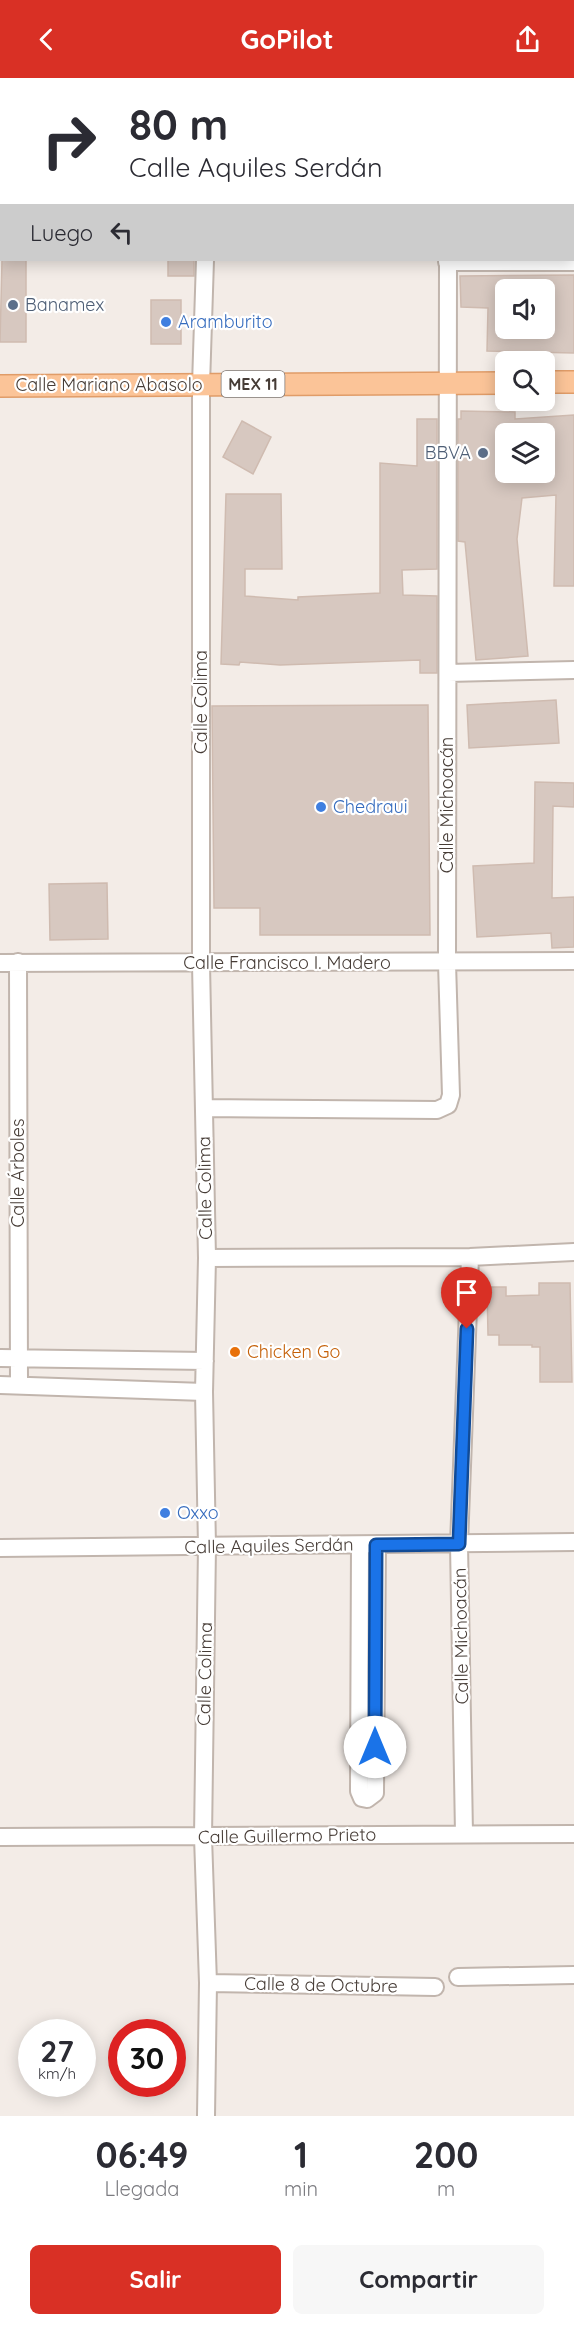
<!DOCTYPE html>
<html lang="es">
<head>
<meta charset="utf-8">
<style>
	body { margin:0; font-family:Quicksand,sans-serif; background:#f7f7f7; color:#2b2b33; height:100vh; display:flex; flex-direction:column; font-size:22px; white-space:nowrap }
	* { box-sizing:border-box; margin:0 }
	p { font-size:20px; color:#7c7c81 }
	.icon { flex:none; width:33px; height:33px; fill:none; stroke:currentColor; stroke-width:2; stroke-linecap:round; stroke-linejoin:round }
	.map { position:relative; height:2038px; overflow:hidden }
	.drawer { display:flex; flex-direction:column; background:#fff; flex:1 }
	.drawer>* { flex:none }
	.hud { position:absolute; left:0px; top:0px; width:574px; height:183px; box-shadow:0 3px 15px #0003; background:#fff; color:#2b2b33; overflow:hidden }
	.controls { position:absolute; left:495px; top:201px; display:grid; gap:12px }
	.controls a { display:grid; place-items:center; width:60px; height:60px; border-radius:9px; background:#fff; box-shadow:0 3px 15px #0003; font-size:30px }
	.speed { position:absolute; left:18px; top:1941px; display:flex; gap:12px; font-size:30px; font-weight:700; text-align:center }
	.speed>* { display:grid; place-content:center; width:78px; height:78px; border-radius:50%; background:#fff; box-shadow:0 3px 15px #0003; line-height:1 }
	.speed small { font-size:15px; font-weight:400 }
	.speed .limit { border:9px solid #d22; background:#fff; color:#111 }
	.pin { position:absolute; display:grid; place-items:center; width:51px; height:51px; color:#fff; margin:-62px -26px; border-radius:50% 50% 50% 0; rotate:-45deg; box-shadow:0 0 6px #0007 }
	.pin .icon { rotate:45deg }
	.me { position:absolute; width:66px; margin:-33px; rotate:0deg; stroke-linejoin:round; filter:drop-shadow(0 0 4px #0008) }
	.turn { display:flex; align-items:center; gap:21px; height:126px; padding:0 30px; font-size:27px }
	.turn .icon { width:78px; height:78px; stroke-width:2.5 }
	.turn b { display:block; font-size:42px; line-height:51px }
	.then { display:flex; align-items:center; height:57px; padding:0 30px; background:#0003; gap:12px; font-size:22px }
	.eta { display:flex; justify-content:space-evenly; align-items:center; height:102px; text-align:center }
	.eta b { font-size:36px; font-weight:700; line-height:42px }
	.cta { display:flex; gap:12px; margin-top:auto; padding:12px 30px }
	.cta a { flex:1; height:69px; border-radius:9px; background:#d93025; color:#fff; font-size:24px; font-weight:700; line-height:69px; text-align:center }
	.cta a+a { background:#f7f7f7; color:#2b2b33 }
	header { display:flex; justify-content:space-between; align-items:center; height:78px; padding:0 30px; background:#d93025; color:#fff; font-size:27px; font-weight:700 }
	.map>svg:first-child { display:block }
	.building { fill:#d7c8c0; stroke:#cfbbb0; stroke-width:1.5; fill-rule:evenodd }
	.lines { fill:none; stroke-linecap:round; stroke-linejoin:round }
	.minor-casing { stroke:#c1b5ad; stroke-width:20 }
	.major-casing { stroke:#e09c68; stroke-width:24 }
	.minor { stroke:#fff; stroke-width:16 }
	.major { stroke:#fbc498; stroke-width:21 }
	.route-casing { stroke:#114b97; stroke-width:15 }
	.route { stroke:#1a73e8; stroke-width:10 }
	.service-dot { fill:#5c6f8a; stroke:#fff; stroke-width:2 }
	.shop-dot { fill:#3f7fe0; stroke:#fff; stroke-width:2 }
	.food-dot { fill:#e8710a; stroke:#fff; stroke-width:2 }
	.labels { text-anchor:middle; stroke-width:4.5; stroke-linejoin:round; paint-order:stroke }
	.shield { fill:#fff; stroke:#7e7672; stroke-width:1.5 }
	.shield-label { font-size:16px; font-weight:bold; fill:#463c36 }
	.service-label { font-size:18px; fill:#4e5e75; stroke:#fff; text-anchor:start }
	.shop-label { font-size:18px; fill:#366cbe; stroke:#fff; text-anchor:start }
	.street-label { font-size:18px; fill:#463c36; stroke:#fff }
	.food-label { font-size:18px; fill:#c56008; stroke:#fff; text-anchor:start }
</style>
</head>
<body>
<header><svg class="icon" aria-label="back" viewBox="0 0 24 24"><path d="M15 5l-7 7 7 7"/></svg>GoPilot<svg class="icon" aria-label="share" viewBox="0 0 24 24"><path d="M12 15V3M7 8l5-5 5 5M5 13v7h14v-7"/></svg></header>
<div class="map">
<svg width="574" height="2038" viewBox="0 0 574 2038">
	<rect width="100%" height="100%" fill="#f3ece7"/>
	<path class="building" d="M 2,182 L 26,182 L 26,264 L 0,264 Z
		M 168,182 L 194,182 L 194,198 L 168,198 Z
		M 574,197 L 574,275 L 487,273 L 488,230 L 461,229 L 460,198 ZM 506,212 L 544,212 L 544,250 L 506,250 Z
		M 151,222 L 181,222 L 181,266 L 151,266 Z
		M 461,333 L 515,334 L 515,341 L 574,337 L 574,508 L 554,508 L 556,417 L 522,420 L 517,461 L 528,578 L 476,582 L 465,464 L 458,463 L 458,341 L 461,341 ZM 506,356 L 544,356 L 544,394 L 506,394 Z
		M 417,341 L 437,341 L 437,491 L 402,492 L 403,517 L 437,518 L 437,595 L 420,595 L 420,582 L 280,587 L 240,584 L 239,587 L 221,586 L 226,416 L 281,416 L 282,491 L 245,491 L 245,518 L 298,522 L 298,519 L 380,515 L 380,385 L 417,388 Z
		M 242,343 L 271,359 L 253,396 L 223,379 Z
		M 556,622 L 559,665 L 469,670 L 467,627 Z
		M 428,627 L 430,857 L 260,857 L 260,830 L 214,830 L 212,628 Z
		M 535,704 L 574,705 L 574,729 L 553,728 L 552,820 L 574,819 L 574,869 L 552,870 L 551,855 L 477,859 L 473,788 L 534,785 Z
		M 107,805 L 108,861 L 50,862 L 49,806 Z
		M 539,1205 L 570,1205 L 572,1304 L 540,1304 L 540,1269 L 532,1269 L 532,1267 L 499,1267 L 499,1257 L 488,1257 L 487,1209 L 506,1209 L 506,1218 L 539,1217 Z"/>
	<g class="lines">
		<g class="minor-casing">
			<path id="minor" d="M 209,2 L 209,0
				M 450,2 L 450,0
				M 573,24 L 574,24
				M 573,107 L 574,107
				M 205,182 L 201,307 L 201,886 L 207,1180 L 204,1314 L 207,1468 L 203,1759 L 208,1905 L 206,2038
				M 447,184 L 574,184
				M 448,595 L 574,592
				M 18,884 L 19,1307
				M 0,885 L 574,883
				M 204,1030 L 437,1032 L 448,1027 L 451,1017 L 447,885 L 448,182
				M 207,1180 L 470,1179 L 574,1174
				M 0,1280 L 205,1283
				M 0,1307 L 204,1314
				M 360,1467 L 359,1713 L 362,1720 L 367,1721 L 375,1715 L 377,1466
				M 0,1470 L 574,1464
				M 464,1756 L 459,1466 L 470,1179
				M 0,1759 L 574,1756
				M 458,1899 L 574,1897
				M 208,1905 L 435,1909"/>
		</g>
		<g class="major-casing">
			<path id="major" d="M 544,304 L 574,304
				M 0,308 L 506,305"/>
		</g>
		<use href="#minor" class="minor"/>
		<use href="#major" class="major"/>
	</g>
	<g class="lines">
		<g class="route-casing">
			<path id="route" d="M 375,1669 L 376,1467 L 459,1466 L 467,1251"/>
		</g>
		<use href="#route" class="route"/>
	</g>
	<g class="service-dot">
		<circle cx="13" cy="227" r="6"/>
		<circle cx="483" cy="375" r="6"/>
	</g>
	<g class="shop-dot">
		<circle cx="166" cy="244" r="6"/>
		<circle cx="321" cy="729" r="6"/>
		<circle cx="165" cy="1435" r="6"/>
	</g>
	<circle class="food-dot" cx="235" cy="1274" r="6"/>
	<g class="labels">
		<rect class="shield" x="221.5" y="293" width="63" height="26" rx="4.5"/>
		<g class="shield-label">
			<text x="253" y="312">MEX 11</text>
		</g>
		<g class="service-label">
			<text x="25" y="233">Banamex</text>
			<text x="471" y="381" text-anchor="end">BBVA</text>
		</g>
		<g class="shop-label">
			<text x="178" y="250">Aramburito</text>
			<text x="333" y="735">Chedraui</text>
			<text x="177" y="1441">Oxxo</text>
		</g>
		<g class="street-label">
			<text x="109" y="313">Calle Mariano Abasolo</text>
			<text transform="translate(201 624) rotate(-90)" y="6">Calle Colima</text>
			<text transform="translate(447 727) rotate(-90)" y="6">Calle Michoacán</text>
			<text x="287" y="891">Calle Francisco I. Madero</text>
			<text transform="translate(18 1095) rotate(-90)" y="6">Calle Árboles</text>
			<text transform="translate(205 1110) rotate(-91)" y="6">Calle Colima</text>
			<text transform="translate(269 1468) rotate(-1)" y="6">Calle Aquiles Serdán</text>
			<text transform="translate(461 1558) rotate(-91)" y="6">Calle Michoacán</text>
			<text transform="translate(205 1596) rotate(-89)" y="6">Calle Colima</text>
			<text transform="translate(287 1758) rotate(-1)" y="6">Calle Guillermo Prieto</text>
			<text transform="translate(321 1907) rotate(1)" y="6">Calle 8 de Octubre</text>
		</g>
		<g class="food-label">
			<text x="247" y="1280">Chicken Go</text>
		</g>
	</g>
</svg>
<div class="controls">
<a><svg class="icon" aria-label="sound" viewBox="0 0 24 24"><path d="M4 9h4l5-4v14l-5-4H4zM17 9q2 3 0 6"/></svg></a>
<a><svg class="icon" aria-label="search" viewBox="0 0 24 24"><circle cx="10" cy="10" r="6"/><path d="M15 15l6 6"/></svg></a>
<a><svg class="icon" aria-label="layers" viewBox="0 0 24 24"><path d="M12 4l9 5-9 5-9-5zM3 14l9 5 9-5"/></svg></a>
</div>
<div class="speed"><div>27<small>km/h</small></div><div class="limit">30</div></div>
<div class="pin" style="left:467px;top:1251px;background:#d93025"><svg class="icon" aria-label="arrive" viewBox="0 0 24 24"><path d="M6 21V4h12l-3 4 3 4H6"/></svg></div>
<svg class="me" style="left:375px;top:1669px" viewBox="-20 -20 40 40"><circle r="19" fill="#fff"/><path d="M0-13L10 11 0 6-10 11z" fill="#1a73e8"/></svg>
<div class="hud">
<div class="turn"><svg class="icon" aria-label="right" viewBox="0 0 24 24"><path d="M7 20v-9h11M14 6l5 5-5 5"/></svg><div><b>80 m</b>Calle Aquiles Serdán</div></div>
<div class="then">Luego<svg class="icon" aria-label="left" viewBox="0 0 24 24"><path d="M17 20v-9H6M10 6l-5 5 5 5"/></svg></div>
</div>
</div>
<section class="drawer">
<div class="eta">
<div><b>06:49</b><p>Llegada</p></div>
<div><b>1</b><p>min</p></div>
<div><b>200</b><p>m</p></div>
</div>
<div class="cta"><a>Salir</a><a>Compartir</a></div>
</section>
</body>
</html>
